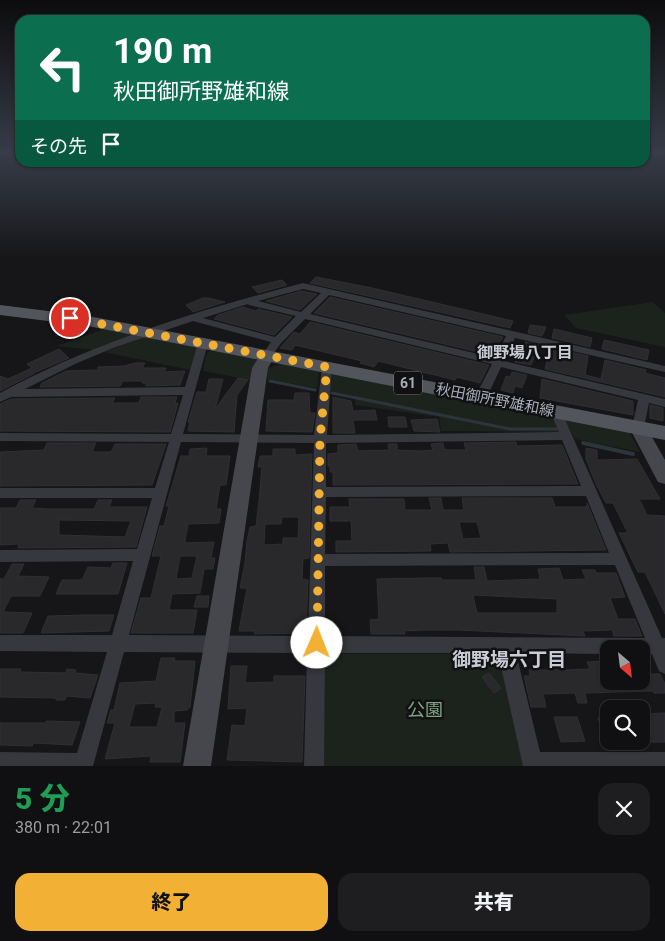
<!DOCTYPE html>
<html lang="ja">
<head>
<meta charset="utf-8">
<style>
	body { margin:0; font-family:Roboto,"Noto Sans JP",sans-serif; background:#1e1e20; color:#f1f3f6; height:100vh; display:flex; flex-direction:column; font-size:19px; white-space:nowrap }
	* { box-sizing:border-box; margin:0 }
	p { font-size:16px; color:#9c9d9f }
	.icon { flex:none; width:28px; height:28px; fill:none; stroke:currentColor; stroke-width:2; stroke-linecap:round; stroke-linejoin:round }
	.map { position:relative; height:766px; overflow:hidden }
	.panel { display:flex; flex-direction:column; background:#101012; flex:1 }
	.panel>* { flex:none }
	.guide { position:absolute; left:15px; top:15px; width:635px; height:152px; border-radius:15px; box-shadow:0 1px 4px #0004,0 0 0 1px #303032; background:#0b6e4f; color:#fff; overflow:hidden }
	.needle { width:32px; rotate:152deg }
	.tools { position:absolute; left:600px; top:640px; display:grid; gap:10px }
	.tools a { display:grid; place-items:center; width:50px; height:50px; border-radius:10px; background:#101012; box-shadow:0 1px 4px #0004,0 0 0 1px #303032; font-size:25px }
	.pin { position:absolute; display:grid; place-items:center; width:42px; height:42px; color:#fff; margin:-21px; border:2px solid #fff; border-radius:50%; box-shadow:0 1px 5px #0007 }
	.me { position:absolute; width:55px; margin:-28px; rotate:1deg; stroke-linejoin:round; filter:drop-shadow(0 0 4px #0008) }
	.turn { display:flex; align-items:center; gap:18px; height:105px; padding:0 15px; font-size:22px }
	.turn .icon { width:65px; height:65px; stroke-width:2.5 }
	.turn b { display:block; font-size:35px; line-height:42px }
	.then { display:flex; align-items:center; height:48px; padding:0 15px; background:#0003; gap:10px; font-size:19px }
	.round { display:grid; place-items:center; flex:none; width:52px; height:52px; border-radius:15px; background:#1e1e20 }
	.headline { display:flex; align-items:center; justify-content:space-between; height:85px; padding:0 15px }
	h1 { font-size:30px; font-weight:800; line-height:38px; color:#1e9e55 }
	.primary-button { display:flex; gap:10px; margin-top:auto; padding:10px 15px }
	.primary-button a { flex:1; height:58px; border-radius:15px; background:#f2b134; color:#111; font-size:20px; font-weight:800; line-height:58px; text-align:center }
	.primary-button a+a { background:#1e1e20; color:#f1f3f6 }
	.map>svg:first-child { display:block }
	.green { fill:#1c231d }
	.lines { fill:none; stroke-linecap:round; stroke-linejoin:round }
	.stream-far1 { stroke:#2c353c; stroke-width:3 }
	.stream { stroke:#2c353c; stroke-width:4 }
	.building { fill:#29292c; stroke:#303034; fill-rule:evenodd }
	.street { fill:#37383d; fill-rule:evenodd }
	.secondary { fill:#45474d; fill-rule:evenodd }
	.primary { fill:#53555c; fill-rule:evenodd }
	.route { stroke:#f2b134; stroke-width:9; stroke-dasharray:0 16.2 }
	.labels { text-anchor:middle; stroke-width:5; stroke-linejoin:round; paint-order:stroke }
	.shield { fill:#111113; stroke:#7b7e86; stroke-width:1 }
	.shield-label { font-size:14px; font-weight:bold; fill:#a8adb8 }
	.street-label { font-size:15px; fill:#a8adb8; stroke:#111113 }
	.neighbourhood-label { font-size:16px; font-weight:bold; fill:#c9ccd4; stroke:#111113 }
	.near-park-label { font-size:18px; fill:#7fa381; stroke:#111113 }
	.near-neighbourhood-label { font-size:19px; font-weight:bold; fill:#c9ccd4; stroke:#111113 }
</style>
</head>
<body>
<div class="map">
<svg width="665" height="766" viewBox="0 0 665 766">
	<rect width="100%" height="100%" fill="#161618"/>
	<path class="green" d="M 653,302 L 665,313 L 665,347 L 576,328 L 564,315 Z
		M 107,328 L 132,333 L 132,337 L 95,350 L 57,346 Z
		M 147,336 L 197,345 L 199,349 L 190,370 L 104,352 Z
		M 211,350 L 252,356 L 257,361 L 251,380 L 203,371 L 206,355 Z
		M 284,363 L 319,370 L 317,388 L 267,379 L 268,368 Z
		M 332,373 L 555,416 L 560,429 L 559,432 L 441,431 L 439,417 L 355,405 L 356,396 L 329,391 Z
		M 567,418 L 628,430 L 640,452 L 575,439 L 565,420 Z
		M 335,654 L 491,654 L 503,663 L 526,766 L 324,766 L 324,661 Z"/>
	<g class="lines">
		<path class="stream-far1" d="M 270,381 L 315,390
			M 332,393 L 510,429 L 557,429"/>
		<path class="stream" d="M 583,443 L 633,454"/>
	</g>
	<path class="building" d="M 316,277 L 372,288 L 513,321 L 510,328 L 310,283 Z
		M 282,280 L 287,285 L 258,293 L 252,287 Z
		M 301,291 L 317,294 L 300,310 L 266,301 Z
		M 330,297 L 503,337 L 491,355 L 314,313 Z
		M 203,298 L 208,298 L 225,302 L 193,312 L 186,305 Z
		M 243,307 L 256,311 L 258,309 L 292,317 L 274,335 L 214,319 L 218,315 Z
		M 310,322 L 489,365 L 480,383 L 457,377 L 455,380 L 378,361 L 374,367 L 360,363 L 362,361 L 295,345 L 292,350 L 280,348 L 294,332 L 300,334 Z
		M 530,325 L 546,327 L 542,336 L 528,333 Z
		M 554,329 L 592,338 L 590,347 L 552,338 Z
		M 604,340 L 649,350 L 647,360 L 602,349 Z
		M 525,342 L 539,345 L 531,365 L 515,362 L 516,359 L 519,360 Z
		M 550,348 L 588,356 L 585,375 L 601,379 L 605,360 L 646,370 L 645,373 L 665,378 L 665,397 L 545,369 Z
		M 59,349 L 69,358 L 36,372 L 33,370 L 35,373 L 0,391 L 0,376 L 8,379 L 32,368 L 27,364 Z
		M 135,363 L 145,363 L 142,368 L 166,368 L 164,372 L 185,371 L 180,385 L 146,386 L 146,383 L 142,383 L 143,381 L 123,381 L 120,386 L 40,387 L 42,383 L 66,371 L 98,370 L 98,367 L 124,366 Z
		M 512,372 L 527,375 L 522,388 L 515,386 L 513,393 L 501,390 L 506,376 L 510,377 Z
		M 238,378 L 248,380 L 237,395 L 234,432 L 188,431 L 190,422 L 188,422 L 197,392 L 206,392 L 209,379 L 223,379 L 215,409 Z
		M 542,379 L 633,401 L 633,415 L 540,398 Z
		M 295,393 L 309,393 L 310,413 L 315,413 L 312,432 L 266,431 L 268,400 L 294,400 Z
		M 141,397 L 177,397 L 175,403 L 178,403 L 170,432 L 0,431 L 0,404 L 11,399 L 115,398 L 112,403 L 139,403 Z
		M 333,397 L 351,401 L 353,411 L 375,410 L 377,420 L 353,420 L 355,433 L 333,433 Z
		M 650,405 L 663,408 L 663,421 L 650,418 Z
		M 388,417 L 405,417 L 407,427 L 389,427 Z
		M 437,419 L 440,432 L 414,431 L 411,420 Z
		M 516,442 L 517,446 L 562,445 L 578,484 L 333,485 L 333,472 L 330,472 L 330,466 L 328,466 L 328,454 L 338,453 L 338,445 L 356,444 L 358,451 L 389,450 L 388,444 L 397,444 L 397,450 L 420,451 L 433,450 L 431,444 L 443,443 L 444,449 L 448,450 L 466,450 L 464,443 Z
		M 47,443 L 96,443 L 92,452 L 111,452 L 115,444 L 166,444 L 152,485 L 0,486 L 0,452 L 44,450 Z
		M 207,448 L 206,456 L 230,456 L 226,485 L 220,485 L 216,509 L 221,509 L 219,523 L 188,524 L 185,541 L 185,543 L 214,542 L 211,558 L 215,558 L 213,569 L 204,569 L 200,593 L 172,594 L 169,610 L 197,610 L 193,633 L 131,633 L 141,598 L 151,598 L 161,556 L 152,556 L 160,526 L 164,526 L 169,506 L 166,506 L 181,456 L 189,456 L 190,449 ZM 180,556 L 197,556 L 192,578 L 176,579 Z
		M 586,448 L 597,450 L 597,460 L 637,459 L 660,499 L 639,499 L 647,515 L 665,516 L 665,614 L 645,572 L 638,572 L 619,533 L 628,533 L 613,503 L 606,503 L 596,484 L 586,459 Z
		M 273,449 L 295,449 L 295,455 L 312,454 L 309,558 L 303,559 L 302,579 L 308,580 L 306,633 L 254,634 L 255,631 L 239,631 L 247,588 L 240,588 L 245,563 L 247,541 L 250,527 L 256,526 L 259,501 L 262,467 L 258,467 L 260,456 L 273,456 ZM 282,517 L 299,517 L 298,538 L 283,538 L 283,544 L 264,545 L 265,524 L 281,524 Z
		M 429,498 L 441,498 L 443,510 L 464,510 L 462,498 L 552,498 L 555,507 L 587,507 L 587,503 L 606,550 L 450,552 L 448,543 L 430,544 L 431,551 L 336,552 L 336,541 L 352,541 L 351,521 L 330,521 L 330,507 L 350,507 L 349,499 L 404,499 L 405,510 L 432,510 ZM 459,522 L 477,522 L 481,538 L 463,539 Z
		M 20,500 L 36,500 L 32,508 L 49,509 L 94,509 L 98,500 L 112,500 L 109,507 L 147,507 L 136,547 L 18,548 L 19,544 L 0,545 L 0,508 L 16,508 ZM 59,520 L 131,521 L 125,537 L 59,535 Z
		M 113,563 L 127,563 L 118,594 L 56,594 L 62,580 L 82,580 L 88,567 L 111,568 Z
		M 12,564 L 24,564 L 18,576 L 49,577 L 40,596 L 11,596 L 3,612 L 32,613 L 23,633 L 0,633 L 0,579 L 4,579 Z
		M 474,567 L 484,567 L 487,581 L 540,579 L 538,569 L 559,568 L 563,580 L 586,579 L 582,570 L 595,570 L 596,573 L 616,573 L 625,597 L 610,598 L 618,619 L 635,619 L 642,636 L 614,636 L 612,630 L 583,631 L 585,636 L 458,630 L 423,630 L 404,631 L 405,634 L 371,634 L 370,620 L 379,619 L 377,579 L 426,578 L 441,578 L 441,580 L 476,580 ZM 473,595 L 557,599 L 557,613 L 477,613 Z
		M 197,596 L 209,596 L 208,607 L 194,607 Z
		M 86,615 L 114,615 L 109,631 L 41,633 L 48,616 Z
		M 548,655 L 562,655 L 566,670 L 590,669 L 587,662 L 609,661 L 609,681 L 641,681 L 641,674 L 660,674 L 665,684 L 665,693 L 654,693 L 653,691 L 585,693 L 587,703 L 578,703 L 575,693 L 543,694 L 546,707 L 531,707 L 524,676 L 530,676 L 529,670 L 553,670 Z
		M 161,658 L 175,658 L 174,661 L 195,661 L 190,707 L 187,710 L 174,711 L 174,723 L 185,723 L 180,762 L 150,762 L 151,756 L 105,759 L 115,723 L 107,723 L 111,710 L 114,710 L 120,683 L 156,681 ZM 156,703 L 155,707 L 162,707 L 157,727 L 129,727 L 135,704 Z
		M 231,666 L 247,666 L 245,683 L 274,682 L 274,676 L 305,676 L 302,762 L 227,760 L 232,725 L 245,726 L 247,708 L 228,709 Z
		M 0,669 L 21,669 L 20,672 L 66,673 L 67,669 L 76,670 L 75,673 L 98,675 L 90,698 L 66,696 L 65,700 L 56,700 L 56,698 L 0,697 Z
		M 489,673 L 501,688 L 494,693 L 482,677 Z
		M 665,713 L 665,742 L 646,742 L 641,730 L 641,714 Z
		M 554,717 L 577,717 L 585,741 L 561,742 Z
		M 598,718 L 609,718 L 609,744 L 607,745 Z
		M 46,721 L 80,722 L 72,745 L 33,743 L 32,746 L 0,745 L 0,723 L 46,723 Z"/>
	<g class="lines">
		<path class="street" d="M 303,283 L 665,366 L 665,372 L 515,338 L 504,361 L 665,399 L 665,407 L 649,403 L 644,427 L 642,430 L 634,430 L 632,427 L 638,400 L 501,367 L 487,397 L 481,401 L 475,397 L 492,364 L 305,319 L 281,343 L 271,357 L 263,357 L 262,355 L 271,342 L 193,321 L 113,348 L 75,364 L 25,389 L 185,387 L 198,343 L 203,340 L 208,343 L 183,434 L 314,435 L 322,367 L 327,364 L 332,367 L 327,435 L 559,432 L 550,411 L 552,408 L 560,408 L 662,638 L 665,638 L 665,674 L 659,671 L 652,654 L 641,654 L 641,649 L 609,649 L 609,654 L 516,653 L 540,752 L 665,752 L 665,766 L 523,766 L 498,653 L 325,653 L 324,766 L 304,766 L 307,653 L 124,652 L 93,766 L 0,766 L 0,752 L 77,753 L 107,652 L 0,651 L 0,635 L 112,635 L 133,561 L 0,562 L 0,550 L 137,549 L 152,498 L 0,498 L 0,488 L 155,488 L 169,442 L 0,441 L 0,433 L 171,434 L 183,395 L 11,397 L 0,402 L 0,393 C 95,342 199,310 303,283 ZM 303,289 L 321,293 L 301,312 L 258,301 ZM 329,295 L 506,336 L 495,358 L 310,314 ZM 248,304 L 249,305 L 296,316 L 275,337 L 203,318 ZM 562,440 L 581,486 L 326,487 L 326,443 ZM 181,442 L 314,443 L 308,636 L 129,635 ZM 586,496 L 609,553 L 325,554 L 326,497 ZM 615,565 L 645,638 L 325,636 L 325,566 Z"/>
		<path class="secondary" d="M 267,350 L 275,355 L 268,368 L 211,766 L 183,766 L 252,368 L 262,352 Z
			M 638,421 L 644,423 L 665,460 L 665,484 L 658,482 L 629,427 L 632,423 Z"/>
		<path class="primary" d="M 0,305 L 88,316 L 665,426 L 665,440 L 88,326 L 0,315 Z"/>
	</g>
	<linearGradient id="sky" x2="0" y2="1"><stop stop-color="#0c0c0d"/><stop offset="0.59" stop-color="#363c48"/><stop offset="1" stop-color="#363c48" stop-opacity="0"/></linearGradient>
	<rect width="665" height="259" fill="url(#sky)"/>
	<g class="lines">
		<path class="route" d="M 70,318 L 327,367 L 320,439 L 317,643"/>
	</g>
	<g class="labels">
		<rect class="shield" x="394" y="371.5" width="28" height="23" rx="4"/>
		<g class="shield-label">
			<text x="408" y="388">61</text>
		</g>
		<g class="street-label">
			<text transform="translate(495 400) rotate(11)" y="5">秋田御所野雄和線</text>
		</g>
		<g class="neighbourhood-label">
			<text x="525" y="358">御野場八丁目</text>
		</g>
		<g class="near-park-label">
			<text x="425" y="716">公園</text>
		</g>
		<g class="near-neighbourhood-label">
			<text x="509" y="666">御野場六丁目</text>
		</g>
	</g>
</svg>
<div class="tools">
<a><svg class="needle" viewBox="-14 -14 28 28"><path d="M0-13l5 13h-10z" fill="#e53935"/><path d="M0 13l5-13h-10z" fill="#9c9d9f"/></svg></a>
<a><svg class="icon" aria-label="search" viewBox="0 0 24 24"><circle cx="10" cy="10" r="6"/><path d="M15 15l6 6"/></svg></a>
</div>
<div class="pin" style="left:70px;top:318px;background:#d93025"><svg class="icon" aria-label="arrive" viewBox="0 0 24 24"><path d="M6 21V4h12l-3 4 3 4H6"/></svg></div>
<svg class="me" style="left:317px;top:643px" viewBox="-20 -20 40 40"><circle r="19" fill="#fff"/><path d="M0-13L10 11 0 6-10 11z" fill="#f2b134"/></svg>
<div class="guide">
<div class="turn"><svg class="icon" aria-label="left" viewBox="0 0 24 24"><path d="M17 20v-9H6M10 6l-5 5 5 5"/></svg><div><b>190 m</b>秋田御所野雄和線</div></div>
<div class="then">その先<svg class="icon" aria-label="arrive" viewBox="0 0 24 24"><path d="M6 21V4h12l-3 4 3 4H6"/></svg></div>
</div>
</div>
<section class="panel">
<div class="headline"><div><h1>5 分</h1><p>380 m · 22:01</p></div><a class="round"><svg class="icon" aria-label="close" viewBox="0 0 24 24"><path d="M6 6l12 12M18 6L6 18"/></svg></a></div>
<div class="primary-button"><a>終了</a><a>共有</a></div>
</section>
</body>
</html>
